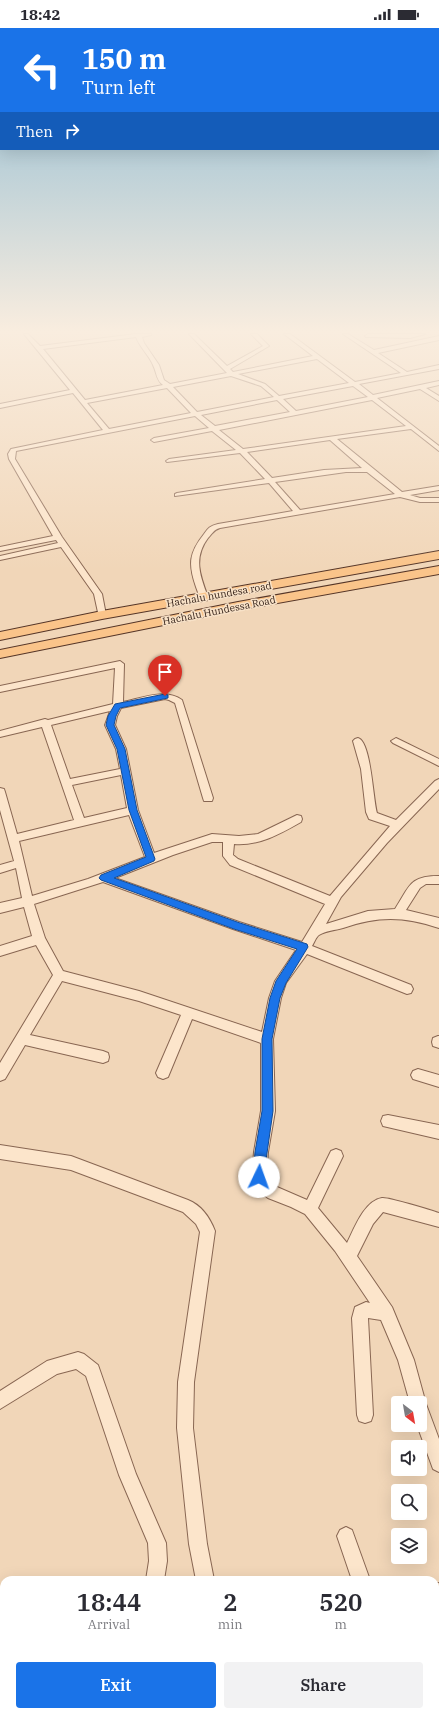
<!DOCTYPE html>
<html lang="en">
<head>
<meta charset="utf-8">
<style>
	body { margin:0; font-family:"IBM Plex Serif",serif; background:#f2f2f3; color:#2b2b33; height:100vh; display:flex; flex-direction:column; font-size:15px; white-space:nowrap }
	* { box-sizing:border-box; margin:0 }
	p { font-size:13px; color:#7c7c81 }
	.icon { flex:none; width:22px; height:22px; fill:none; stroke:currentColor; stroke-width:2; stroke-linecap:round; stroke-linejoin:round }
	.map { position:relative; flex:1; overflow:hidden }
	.side { position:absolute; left:0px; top:1548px; width:439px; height:140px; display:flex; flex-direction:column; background:#fff; border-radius:12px 12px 0 0; box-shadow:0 4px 16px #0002 }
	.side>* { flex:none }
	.top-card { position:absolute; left:0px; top:0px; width:439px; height:122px; box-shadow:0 4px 16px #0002; background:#1a73e8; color:#fff; overflow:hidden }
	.needle { width:26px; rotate:149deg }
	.buttons { position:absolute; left:391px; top:1368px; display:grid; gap:8px }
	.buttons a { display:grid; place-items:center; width:36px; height:36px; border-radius:4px; background:#fff; box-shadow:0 4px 16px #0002; font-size:20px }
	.pin { position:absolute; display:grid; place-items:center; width:34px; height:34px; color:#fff; margin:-41px -17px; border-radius:50% 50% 50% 0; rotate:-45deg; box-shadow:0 0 4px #0007 }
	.pin .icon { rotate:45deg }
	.me { position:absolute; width:44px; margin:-22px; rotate:3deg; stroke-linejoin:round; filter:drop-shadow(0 0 3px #0008) }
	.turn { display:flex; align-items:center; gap:14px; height:84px; padding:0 16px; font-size:18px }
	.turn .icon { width:52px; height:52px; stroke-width:2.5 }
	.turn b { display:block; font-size:28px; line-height:34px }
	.then { display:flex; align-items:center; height:38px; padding:0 16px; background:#0003; gap:8px; font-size:15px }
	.eta { display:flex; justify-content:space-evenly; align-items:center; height:68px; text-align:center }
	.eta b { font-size:24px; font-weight:600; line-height:28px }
	.button { display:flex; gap:8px; margin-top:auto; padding:8px 16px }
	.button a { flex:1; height:46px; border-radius:4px; background:#1a73e8; color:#fff; font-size:16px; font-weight:600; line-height:46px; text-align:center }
	.button a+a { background:#f2f2f3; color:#2b2b33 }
	.status { display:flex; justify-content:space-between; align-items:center; height:28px; padding:0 20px; background:#fff; direction:ltr }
	.status svg { height:11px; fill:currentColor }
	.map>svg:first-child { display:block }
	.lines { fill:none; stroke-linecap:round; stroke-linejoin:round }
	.minor-casing { stroke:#886652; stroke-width:2 }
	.primary-casing { stroke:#553527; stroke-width:2 }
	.minor { fill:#fce5cb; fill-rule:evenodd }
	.primary { fill:#fac48a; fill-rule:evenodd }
	.route { fill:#1a73e8; stroke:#114b97 }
	.labels { text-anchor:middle; stroke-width:3; stroke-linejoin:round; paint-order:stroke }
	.far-street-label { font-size:10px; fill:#352219; stroke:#f8e2c8 }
</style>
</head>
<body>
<div class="status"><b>18:42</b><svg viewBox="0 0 49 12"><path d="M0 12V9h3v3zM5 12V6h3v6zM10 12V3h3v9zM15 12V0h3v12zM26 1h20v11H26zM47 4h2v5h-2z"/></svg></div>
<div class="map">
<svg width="439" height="1688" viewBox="0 0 439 1688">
	<rect width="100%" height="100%" fill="#f1d6b8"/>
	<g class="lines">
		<g class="minor-casing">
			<path id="minor" d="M 24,306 L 28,306 L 40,318 L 136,306 L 151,306 L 151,307 L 142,309 L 144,315 L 159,337 L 164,352 L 170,356 L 227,345 L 189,306 L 194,306 L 227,338 L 263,318 L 251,306 L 257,306 L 269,318 L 230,341 L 233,344 L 313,328 L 284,306 L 290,306 L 355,354 L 401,345 L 343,306 L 348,306 L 374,322 L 439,308 L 439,312 L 378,325 L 407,344 L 439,337 L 439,341 L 359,356 L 373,367 L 439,353 L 439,357 L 426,360 L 439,368 L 439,373 L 420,361 L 377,370 L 439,418 L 439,423 L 411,401 L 337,411 L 402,464 L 439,458 L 439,462 L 410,467 L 420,470 L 439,470 L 439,474 L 420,474 L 400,469 L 220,500 C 213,502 213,505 208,510 C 193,530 200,548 208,569 L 204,571 C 199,570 198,564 196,559 C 188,536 189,525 204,506 C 208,500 210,498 218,496 L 293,483 L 269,455 L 175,468 L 175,466 L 177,465 L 265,451 L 240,425 L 167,434 L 166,433 L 169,431 L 236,422 L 212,403 L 154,414 L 151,412 L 154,410 L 209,400 L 195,388 L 16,423 L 15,431 L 62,509 L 102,566 L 106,587 L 102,589 L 99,589 L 94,566 L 61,519 L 0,532 L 0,528 L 58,515 L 56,512 L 0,523 L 0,519 L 53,508 L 9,431 L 8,426 L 11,421 L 103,402 L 73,365 L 0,380 L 0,376 L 70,362 ZM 136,309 C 140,320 149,327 153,337 C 157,345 156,352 163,357 L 85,372 L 43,321 ZM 317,331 L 349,355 L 279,368 L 265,356 L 238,346 ZM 231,348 L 261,358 L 274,369 L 197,384 L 173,359 ZM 353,358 L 368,369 L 296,383 L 283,371 ZM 167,360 L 191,385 L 109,401 L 87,375 ZM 277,372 L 290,384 L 215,398 L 201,387 ZM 372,372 L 406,398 L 243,421 L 219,402 ZM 330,412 L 362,440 L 324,442 L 272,450 L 247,424 ZM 346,444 L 367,444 L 395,466 L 300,482 L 275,454 Z
				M 368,306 L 425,306 L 410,310 L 366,309 L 365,308 Z
				M 120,633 L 124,636 L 123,674 C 142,670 165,660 182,672 L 213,770 L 212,773 L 204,773 L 203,770 L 175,675 L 169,672 L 165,671 L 121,680 L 117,688 L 115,697 L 126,721 L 138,782 L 154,825 L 212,806 L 239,808 L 258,806 L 297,787 L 301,788 L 302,791 L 301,794 C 280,806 259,818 234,816 L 233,827 L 238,831 L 330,868 L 390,798 L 369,791 L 366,784 L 361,741 L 353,713 L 355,711 L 358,710 C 371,713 373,772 377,785 L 396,792 L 435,753 L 439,751 L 439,761 L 387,815 L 341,869 L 326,896 L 368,883 L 395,881 C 410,858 409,848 439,848 L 439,856 L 426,856 L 420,860 L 406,882 L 439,890 L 439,900 C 403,888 378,888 343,900 C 336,902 325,903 319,907 C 316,909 314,915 312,918 L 411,957 L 413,961 L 411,965 L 407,966 L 307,926 L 286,955 L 281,970 L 273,1011 L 275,1083 L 268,1124 L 266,1148 L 270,1154 L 277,1159 L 307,1172 L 331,1123 L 336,1121 L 341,1123 L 343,1128 L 318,1180 L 347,1215 C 354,1201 364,1173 382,1170 C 388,1169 430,1182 439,1185 L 439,1199 L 383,1184 L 373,1196 L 357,1228 L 392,1279 L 414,1332 L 426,1376 L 439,1411 L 439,1444 L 433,1441 L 417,1397 L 420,1397 L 420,1375 L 410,1375 L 398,1332 L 381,1292 L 368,1290 L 373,1387 L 371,1393 L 365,1395 L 359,1393 L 357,1387 L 352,1290 L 355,1279 L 366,1274 L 370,1275 L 335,1223 L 305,1186 L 291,1179 L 268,1170 L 260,1164 L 254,1154 L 252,1149 L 254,1124 L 261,1083 L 261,1015 L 192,991 L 168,1049 L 163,1051 L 158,1049 L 156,1045 L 181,987 L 139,973 L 62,953 L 30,1007 L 103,1023 L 108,1025 L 109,1029 L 108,1033 L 103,1035 L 25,1017 L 5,1051 L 0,1053 L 0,1035 L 53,947 L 36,917 L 0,928 L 0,918 L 32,908 L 24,879 L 0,885 L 0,875 L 22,870 L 16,840 L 0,845 L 0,837 L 14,833 L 0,782 L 0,760 L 4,761 L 5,764 L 17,806 L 74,792 L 42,699 L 0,709 L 0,703 L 45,691 L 48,692 L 113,676 L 115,640 L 0,664 L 0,658 ZM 110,683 L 105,697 L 116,721 L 120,741 L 70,751 L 51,697 ZM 121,747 L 127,780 L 84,790 L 72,757 ZM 129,787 L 145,829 L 88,851 L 32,868 L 19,813 ZM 212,814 L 223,814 L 223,828 L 230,837 L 325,876 L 302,914 L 239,894 L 115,850 L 173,827 ZM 103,854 L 233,901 L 296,922 L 275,953 L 269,970 L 262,1004 L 139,963 L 63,943 L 45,910 L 34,876 Z
				M 396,710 L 439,731 L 439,738 L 393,715 L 391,713 Z
				M 438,1008 L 439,1008 L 439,1020 L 433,1018 L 432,1014 L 433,1010 Z
				M 418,1041 L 439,1047 L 439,1059 L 413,1051 L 411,1047 L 413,1043 Z
				M 388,1087 L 439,1097 L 439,1111 L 383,1098 L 381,1093 L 383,1088 Z
				M 0,1117 L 71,1128 L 188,1172 C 201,1177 210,1190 215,1203 L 194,1354 L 193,1400 L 207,1516 L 214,1552 L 196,1552 L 189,1516 L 177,1400 L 178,1354 L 200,1204 L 196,1196 L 183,1184 L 71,1142 L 0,1131 Z
				M 78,1324 L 84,1326 L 98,1337 L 136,1446 L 166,1515 L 167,1533 L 164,1552 L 146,1552 L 149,1533 L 148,1515 L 119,1447 L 86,1348 L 76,1341 L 57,1346 L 0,1381 L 0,1363 L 47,1333 Z
				M 346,1499 L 352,1502 L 370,1552 L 352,1552 L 337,1508 L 340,1502 Z
				M 439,1555 L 439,1574 L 435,1575 L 435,1556 Z
				M 65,1684 L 86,1684 L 84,1688 L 63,1688 Z
				M 227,1684 L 247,1684 L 248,1688 L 228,1688 Z"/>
		</g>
		<g class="primary-casing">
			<path id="primary" d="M 439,523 L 439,531 L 102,591 L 0,612 L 0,604 L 102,583 Z
				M 439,538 L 439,546 L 238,582 L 0,630 L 0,622 L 238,574 Z"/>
		</g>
		<use href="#minor" class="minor"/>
		<use href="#primary" class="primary"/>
	</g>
	<linearGradient id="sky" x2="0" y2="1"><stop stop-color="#8ab9d2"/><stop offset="0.56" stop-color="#f9eddf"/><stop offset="1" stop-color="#f9eddf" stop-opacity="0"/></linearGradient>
	<rect width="439" height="542" fill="url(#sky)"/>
	<path class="route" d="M 165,666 L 168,667 L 168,670 L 120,680 L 116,688 L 114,697 L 125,721 L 137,782 L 155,831 L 154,833 L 114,850 L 240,895 L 307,916 L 308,919 L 286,955 L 280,970 L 272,1011 L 273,1083 L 263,1153 L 259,1155 L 255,1153 L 253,1149 L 255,1124 L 262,1083 L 262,1011 L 270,970 L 276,953 L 297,921 L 234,901 L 101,852 L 99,850 L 101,847 L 146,829 L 129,782 L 117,721 L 106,697 L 108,688 L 115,676 Z"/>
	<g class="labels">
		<g class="far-street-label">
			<text transform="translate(219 566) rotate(-10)" y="4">Hachalu hundesa road</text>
			<text transform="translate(219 582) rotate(-11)" y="4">Hachalu Hundessa Road</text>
		</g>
	</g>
</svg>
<div class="buttons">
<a><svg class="needle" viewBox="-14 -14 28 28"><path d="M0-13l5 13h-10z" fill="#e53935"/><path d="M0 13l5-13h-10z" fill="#7c7c81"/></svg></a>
<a><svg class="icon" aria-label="sound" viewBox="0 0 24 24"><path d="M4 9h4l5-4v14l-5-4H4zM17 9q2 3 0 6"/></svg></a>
<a><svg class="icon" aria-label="search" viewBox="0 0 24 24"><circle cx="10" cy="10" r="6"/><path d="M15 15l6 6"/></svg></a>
<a><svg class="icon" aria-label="layers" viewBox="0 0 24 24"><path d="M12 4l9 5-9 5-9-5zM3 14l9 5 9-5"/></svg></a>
</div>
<div class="pin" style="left:165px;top:668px;background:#d93025"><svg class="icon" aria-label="arrive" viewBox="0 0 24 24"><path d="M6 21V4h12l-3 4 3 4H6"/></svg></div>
<svg class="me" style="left:259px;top:1149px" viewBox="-20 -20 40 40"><circle r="19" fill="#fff"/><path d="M0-13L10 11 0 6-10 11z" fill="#1a73e8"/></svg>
<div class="top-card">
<div class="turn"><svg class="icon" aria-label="left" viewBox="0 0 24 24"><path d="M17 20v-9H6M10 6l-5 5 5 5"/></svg><div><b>150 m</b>Turn left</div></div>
<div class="then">Then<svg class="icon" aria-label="right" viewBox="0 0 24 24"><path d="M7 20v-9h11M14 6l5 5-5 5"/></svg></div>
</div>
<section class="side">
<div class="eta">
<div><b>18:44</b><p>Arrival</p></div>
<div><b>2</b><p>min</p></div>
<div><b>520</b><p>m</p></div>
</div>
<div class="button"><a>Exit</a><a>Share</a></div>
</section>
</div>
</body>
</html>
